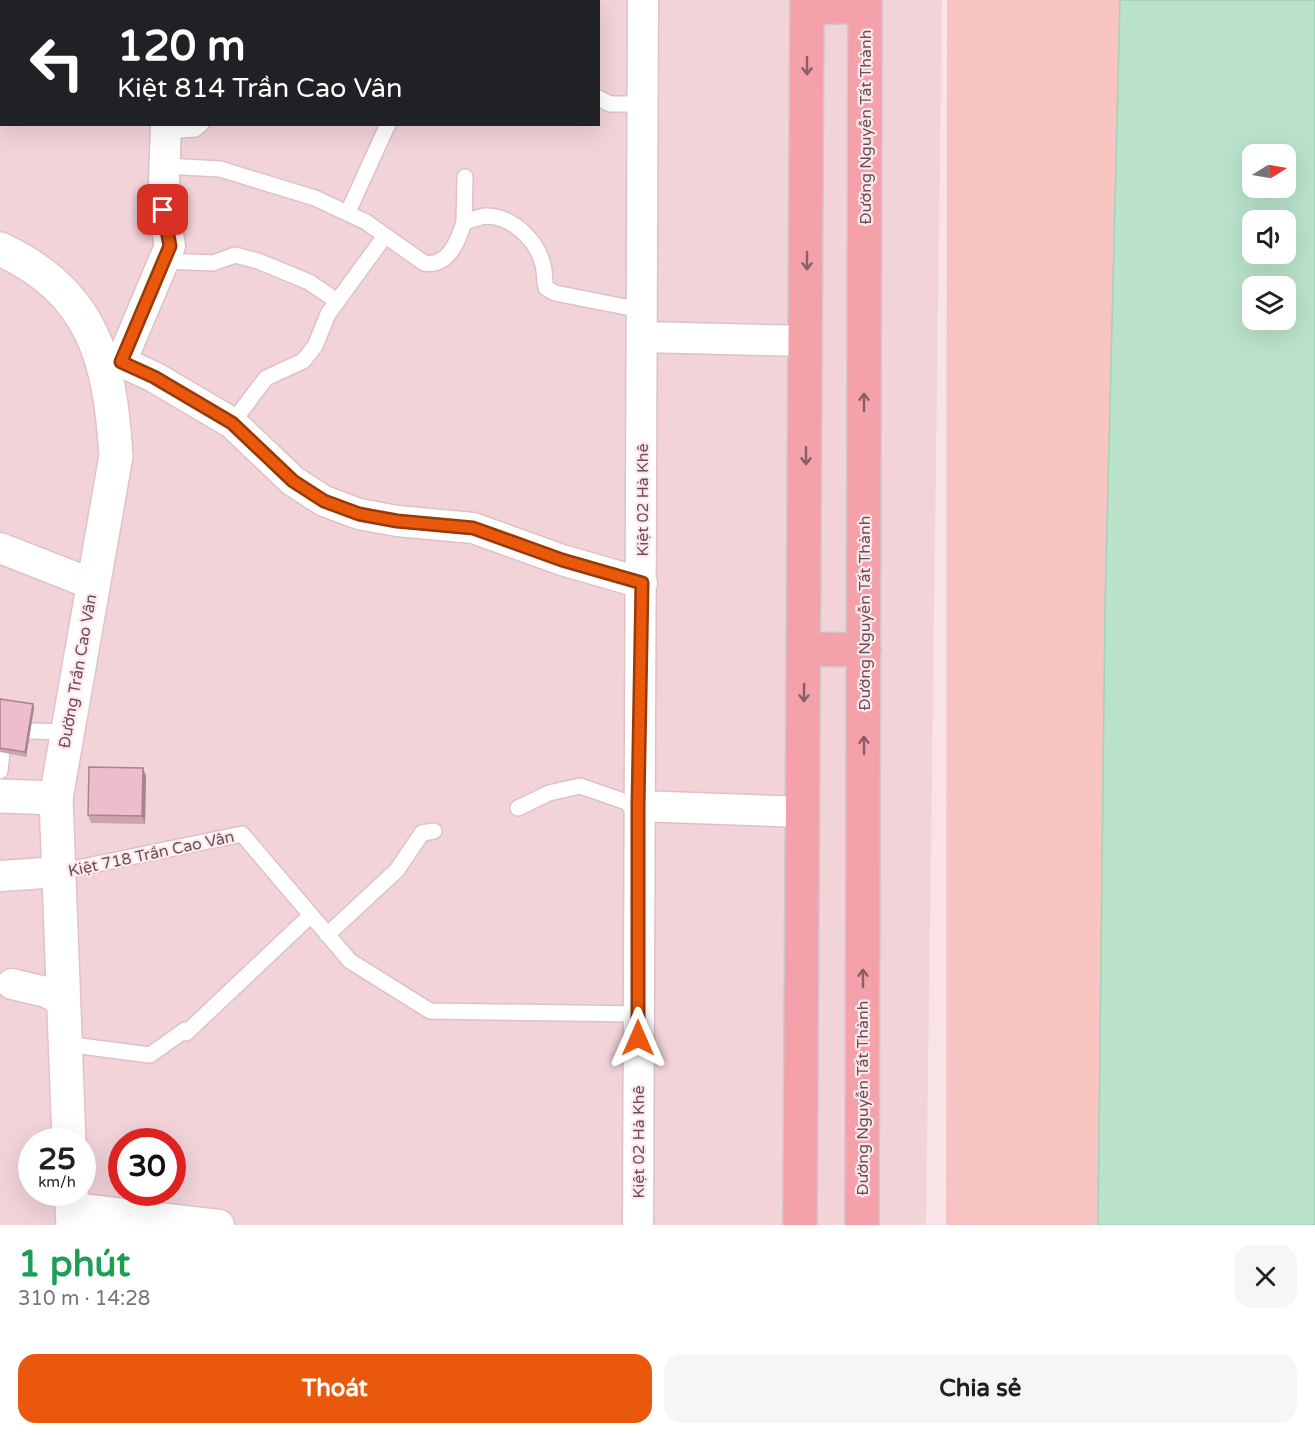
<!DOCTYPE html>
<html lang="vi">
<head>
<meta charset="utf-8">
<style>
	body { margin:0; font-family:"Varela Round",sans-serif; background:#f6f6f6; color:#202124; height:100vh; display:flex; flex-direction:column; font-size:22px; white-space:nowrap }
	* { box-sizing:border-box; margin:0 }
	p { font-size:20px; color:#757577 }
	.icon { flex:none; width:33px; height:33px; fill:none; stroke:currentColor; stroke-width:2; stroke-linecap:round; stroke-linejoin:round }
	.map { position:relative; height:1225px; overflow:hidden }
	.sheet { display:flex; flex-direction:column; background:#fff; flex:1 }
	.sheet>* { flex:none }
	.top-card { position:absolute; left:0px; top:0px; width:600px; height:126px; box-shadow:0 6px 24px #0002; background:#202124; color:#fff; overflow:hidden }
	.needle { width:39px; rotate:79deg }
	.fabs { position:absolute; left:1242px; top:144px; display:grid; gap:12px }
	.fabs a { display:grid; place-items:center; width:54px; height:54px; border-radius:12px; background:#fff; box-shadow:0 6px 24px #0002; font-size:30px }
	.speed { position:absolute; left:18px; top:1128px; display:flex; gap:12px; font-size:30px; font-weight:700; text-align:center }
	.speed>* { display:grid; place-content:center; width:78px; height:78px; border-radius:50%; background:#fff; box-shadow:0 6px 24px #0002; line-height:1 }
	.speed small { font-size:15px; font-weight:400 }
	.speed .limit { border:9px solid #d22; background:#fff; color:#111 }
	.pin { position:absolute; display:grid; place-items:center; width:51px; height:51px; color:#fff; margin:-26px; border-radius:12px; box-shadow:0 3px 9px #0006 }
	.me { position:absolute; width:66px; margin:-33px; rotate:0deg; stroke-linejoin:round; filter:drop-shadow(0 0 4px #0008) }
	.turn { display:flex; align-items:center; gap:21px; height:126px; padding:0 18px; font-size:27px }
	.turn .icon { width:78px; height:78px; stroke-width:2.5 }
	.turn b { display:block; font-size:42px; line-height:51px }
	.round { display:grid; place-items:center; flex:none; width:63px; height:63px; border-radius:18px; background:#f6f6f6 }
	.head { display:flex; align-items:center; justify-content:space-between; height:102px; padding:0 18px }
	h1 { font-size:36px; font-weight:800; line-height:45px; color:#1e9e55 }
	.cta { display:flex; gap:12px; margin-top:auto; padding:12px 18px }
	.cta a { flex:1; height:69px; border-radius:18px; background:#ea580c; color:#fff; font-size:24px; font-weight:800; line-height:69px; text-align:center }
	.cta a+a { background:#f6f6f6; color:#202124 }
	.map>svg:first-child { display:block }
	.residential { fill:#f1d3d8; fill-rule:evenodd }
	.sand { fill:#f7c4c1 }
	.water { fill:#bae2cb; stroke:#a1d2b7; stroke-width:1.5; fill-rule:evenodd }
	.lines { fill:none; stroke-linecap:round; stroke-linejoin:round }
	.service-casing { stroke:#dec0c8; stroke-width:18 }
	.minor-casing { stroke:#dec0c8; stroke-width:33 }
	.tertiary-casing { stroke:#dec0c8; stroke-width:36 }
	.secondary-casing { stroke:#e4c1c9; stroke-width:36 }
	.primary-casing { stroke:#d1c6ca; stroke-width:36 }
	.service { stroke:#fff; stroke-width:15 }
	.minor { stroke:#fff; stroke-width:30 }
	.tertiary { stroke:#fff; stroke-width:33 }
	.secondary { stroke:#fff; stroke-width:33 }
	.primary { stroke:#f4a1a9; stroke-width:33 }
	.wall { fill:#cca3b0 }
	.shaded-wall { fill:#a68490 }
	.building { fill:#edbdcd; stroke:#a68490; stroke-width:1.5 }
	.oneway { stroke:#8a5d69 }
	.route-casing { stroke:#983908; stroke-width:15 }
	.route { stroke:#ea580c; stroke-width:10 }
	.labels { text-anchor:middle; stroke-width:4.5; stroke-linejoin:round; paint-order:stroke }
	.street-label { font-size:16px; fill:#704c59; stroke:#fde9eb }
</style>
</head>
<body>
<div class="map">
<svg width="1315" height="1225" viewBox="0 0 1315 1225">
	<rect width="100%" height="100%" fill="#fae3e6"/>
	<path class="residential" d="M 0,0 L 942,0 L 926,1225 L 0,1225 ZM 2,2 L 598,2 L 598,124 L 2,124 ZM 32,1142 L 82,1142 L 82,1192 L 32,1192 ZM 122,1142 L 172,1142 L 172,1192 L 122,1192 Z"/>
	<path class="sand" d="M 947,0 L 1120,0 L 1105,609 L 1098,1225 L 946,1225 Z"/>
	<path class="water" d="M 1120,0 L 1315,0 L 1315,1225 L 1098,1225 L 1105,609 ZM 1252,154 L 1286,154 L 1286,188 L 1252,188 ZM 1252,220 L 1286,220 L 1286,254 L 1252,254 ZM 1252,286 L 1286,286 L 1286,320 L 1252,320 Z"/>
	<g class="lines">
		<g class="service-casing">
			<path id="service" d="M 283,2 L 284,0
				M 598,98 L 610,104 L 643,104
				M 166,131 L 195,129 L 201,124
				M 165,166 L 220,169 L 315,198 L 366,222 L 424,263 C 448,267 458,242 464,222 C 471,220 479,217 486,216 C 512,216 537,240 543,265 C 545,272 544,280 546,288 L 555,293 L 641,310
				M 348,212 L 388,124
				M 464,222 L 465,177
				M 165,261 L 213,263 L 235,255 L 258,261 L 309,282 L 337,301
				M 232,423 L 266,378 L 303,361 L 315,346 L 328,314 L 385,236
				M 31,731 L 66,732
				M 0,771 L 2,753
				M 518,808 L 549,793 L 580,786 L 638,806
				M 58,872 L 242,834 L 350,961 L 430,1011 L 638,1014
				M 327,935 L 397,870 L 422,833 L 434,831
				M 65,1044 L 150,1055 L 185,1030 L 186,1033 L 311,915"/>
		</g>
		<g class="minor-casing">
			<path id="minor" d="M 170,2 L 170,0
				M 643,337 L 806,341
				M 102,353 L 154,377 L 232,423 L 293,481 L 324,501 L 359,514 L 397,521 L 473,528 L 562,560 L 642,583
				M 121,362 L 170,246 L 163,210 L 166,124
				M 0,548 L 92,584
				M 638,806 L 803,812
				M 0,876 L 58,872
				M 12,984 L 46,992 L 64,1001
				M 72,1208 L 219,1225
				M 638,1225 L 643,0"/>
		</g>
		<g class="tertiary-casing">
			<path id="tertiary" d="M 0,796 L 56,798"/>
		</g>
		<g class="secondary-casing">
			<path id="secondary" d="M 0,249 C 94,292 110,361 116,456 L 56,798 L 69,1142
				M 71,1192 L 73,1225"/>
		</g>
		<g class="primary-casing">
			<path id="primary" d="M 807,8 L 865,6
				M 805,649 L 864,650
				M 800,1225 L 807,0
				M 862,1225 L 865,0"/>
		</g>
		<use href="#service" class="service"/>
		<use href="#minor" class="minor"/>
		<use href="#tertiary" class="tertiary"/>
		<use href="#secondary" class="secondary"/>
		<use href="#primary" class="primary"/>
	</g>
	<path class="wall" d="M 0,699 L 33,704 L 34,708 L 26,757 L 0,752 Z
		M 146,776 L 145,824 L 91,823 L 88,815 Z"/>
	<path class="shaded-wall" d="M 33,704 L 34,708 L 26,757 L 25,752 Z
		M 143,768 L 146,776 L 145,824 L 142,816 Z"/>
	<path class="building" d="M 0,699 L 33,704 L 25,752 L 0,748 Z
		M 89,767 L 143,768 L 142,816 L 88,815 Z"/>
	<defs><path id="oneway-shaft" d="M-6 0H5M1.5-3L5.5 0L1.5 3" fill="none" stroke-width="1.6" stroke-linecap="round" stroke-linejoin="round" transform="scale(1.5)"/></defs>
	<g class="oneway">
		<use href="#oneway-shaft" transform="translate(807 66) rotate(90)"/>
		<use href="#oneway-shaft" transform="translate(807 261) rotate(90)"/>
		<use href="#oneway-shaft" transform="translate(864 402) rotate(-90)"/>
		<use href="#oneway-shaft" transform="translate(806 456) rotate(90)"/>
		<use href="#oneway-shaft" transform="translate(804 693) rotate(91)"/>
		<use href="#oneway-shaft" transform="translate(864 745) rotate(-91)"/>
		<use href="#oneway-shaft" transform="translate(863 978) rotate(-90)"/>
	</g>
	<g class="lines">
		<g class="route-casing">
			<path id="route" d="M 163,210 L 170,246 L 121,362 L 154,377 L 232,423 L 293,481 L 324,501 L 359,514 L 397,521 L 473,528 L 562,560 L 642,583 L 638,806 L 638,1038"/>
		</g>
		<use href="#route" class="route"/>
	</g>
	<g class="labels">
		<g class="street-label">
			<text transform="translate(865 127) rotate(-90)" y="6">Đường Nguyễn Tất Thành</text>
			<text transform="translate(642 500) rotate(-90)" y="6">Kiệt 02 Hà Khê</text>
			<text transform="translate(864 613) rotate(-90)" y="6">Đường Nguyễn Tất Thành</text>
			<text transform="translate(77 671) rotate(-80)" y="6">Đường Trần Cao Vân</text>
			<text transform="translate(151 853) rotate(-12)" y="6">Kiệt 718 Trần Cao Vân</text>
			<text transform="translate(862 1098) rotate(-90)" y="6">Đường Nguyễn Tất Thành</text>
			<text transform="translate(638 1142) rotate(-90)" y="6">Kiệt 02 Hà Khê</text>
		</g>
	</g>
</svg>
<div class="fabs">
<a><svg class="needle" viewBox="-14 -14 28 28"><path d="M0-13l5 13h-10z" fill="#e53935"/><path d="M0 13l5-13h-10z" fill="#757577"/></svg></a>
<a><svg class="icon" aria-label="sound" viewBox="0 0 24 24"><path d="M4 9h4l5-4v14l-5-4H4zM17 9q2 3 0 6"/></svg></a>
<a><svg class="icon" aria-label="layers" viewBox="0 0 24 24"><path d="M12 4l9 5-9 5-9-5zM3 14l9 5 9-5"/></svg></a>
</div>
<div class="speed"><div>25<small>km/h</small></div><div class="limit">30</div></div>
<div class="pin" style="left:163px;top:210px;background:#d93025"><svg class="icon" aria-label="arrive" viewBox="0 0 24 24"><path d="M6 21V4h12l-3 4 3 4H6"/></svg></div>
<svg class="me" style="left:638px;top:1038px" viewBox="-20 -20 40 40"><path d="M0-17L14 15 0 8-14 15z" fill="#ea580c" stroke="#fff" stroke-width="4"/></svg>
<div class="top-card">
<div class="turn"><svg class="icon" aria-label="left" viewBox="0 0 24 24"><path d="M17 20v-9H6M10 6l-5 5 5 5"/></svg><div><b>120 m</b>Kiệt 814 Trần Cao Vân</div></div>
</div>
</div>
<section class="sheet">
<div class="head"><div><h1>1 phút</h1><p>310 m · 14:28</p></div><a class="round"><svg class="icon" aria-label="close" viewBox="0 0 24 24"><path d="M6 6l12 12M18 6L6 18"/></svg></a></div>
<div class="cta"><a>Thoát</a><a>Chia sẻ</a></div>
</section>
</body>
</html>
